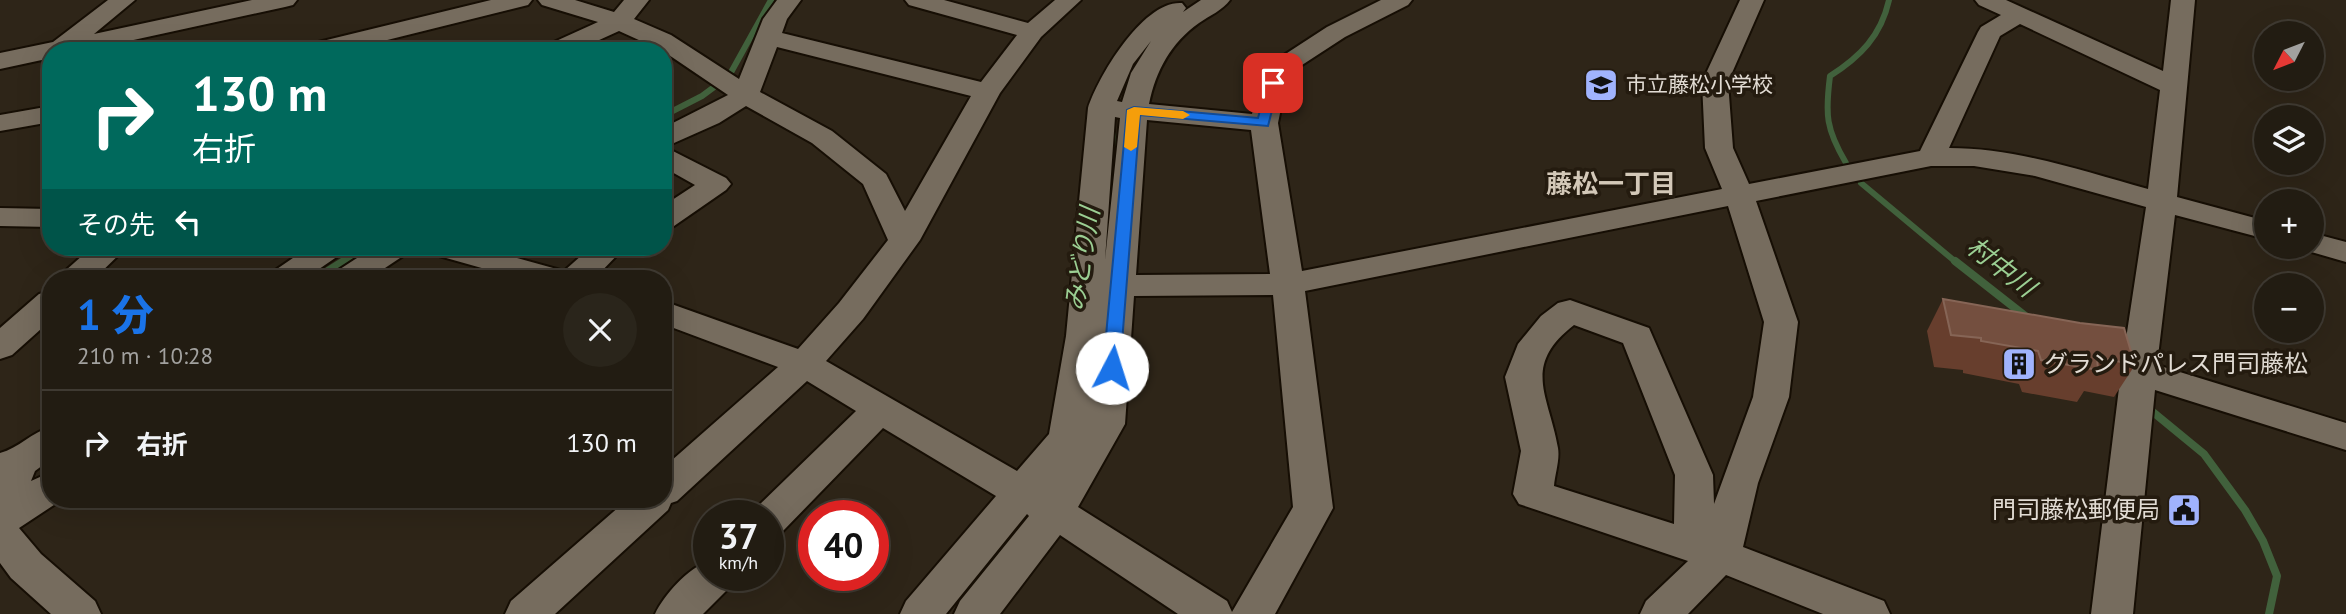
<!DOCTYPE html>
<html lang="ja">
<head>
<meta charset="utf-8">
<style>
	body { margin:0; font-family:"PT Sans","Noto Sans JP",sans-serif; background:#2a251b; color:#f1f3f6; height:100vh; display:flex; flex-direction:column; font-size:26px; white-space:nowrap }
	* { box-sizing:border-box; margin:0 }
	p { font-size:23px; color:#a2a19f }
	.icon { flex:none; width:38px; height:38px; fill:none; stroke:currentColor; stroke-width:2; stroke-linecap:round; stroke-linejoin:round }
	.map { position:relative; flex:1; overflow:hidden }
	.drawer { position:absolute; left:42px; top:270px; width:630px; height:238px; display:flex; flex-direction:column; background:#221c12; border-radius:28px; box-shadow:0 7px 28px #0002,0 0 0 2px #3f3a32 }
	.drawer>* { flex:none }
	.hud { position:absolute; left:42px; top:42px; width:630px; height:214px; border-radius:28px; box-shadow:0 7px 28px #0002,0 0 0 2px #3f3a32; background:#00695c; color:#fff; overflow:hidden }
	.needle { width:46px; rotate:228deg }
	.fabs { position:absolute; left:2254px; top:21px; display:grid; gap:14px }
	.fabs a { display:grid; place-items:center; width:70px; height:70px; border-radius:50%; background:#221c12; box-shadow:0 7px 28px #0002,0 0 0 2px #3f3a32; font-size:35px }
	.speed { position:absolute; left:693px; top:500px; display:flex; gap:14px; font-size:35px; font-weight:700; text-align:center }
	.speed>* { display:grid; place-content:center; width:91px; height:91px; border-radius:50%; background:#221c12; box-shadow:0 7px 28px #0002,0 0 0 2px #3f3a32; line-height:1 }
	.speed small { font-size:18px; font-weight:400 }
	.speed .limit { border:10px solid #d22; background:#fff; color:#111 }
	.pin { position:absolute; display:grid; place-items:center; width:60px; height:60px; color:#fff; margin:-30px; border-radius:14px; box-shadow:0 4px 10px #0006 }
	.me { position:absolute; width:77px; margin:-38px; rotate:5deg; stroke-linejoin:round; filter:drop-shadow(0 0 5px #0008) }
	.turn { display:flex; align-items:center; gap:24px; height:147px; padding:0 35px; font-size:32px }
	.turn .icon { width:91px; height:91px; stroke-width:2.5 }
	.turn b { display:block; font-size:49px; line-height:60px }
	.then { display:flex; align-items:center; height:66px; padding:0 35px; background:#0003; gap:14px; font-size:26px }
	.round { display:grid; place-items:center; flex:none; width:74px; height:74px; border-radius:37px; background:#2a251b }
	.head { display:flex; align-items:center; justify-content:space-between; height:119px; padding:0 35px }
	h1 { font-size:42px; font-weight:800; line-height:52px; color:#1a73e8 }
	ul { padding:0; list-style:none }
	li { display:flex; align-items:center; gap:21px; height:105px; padding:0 35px; border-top:2px solid #3f3a32 }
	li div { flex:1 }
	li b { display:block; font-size:26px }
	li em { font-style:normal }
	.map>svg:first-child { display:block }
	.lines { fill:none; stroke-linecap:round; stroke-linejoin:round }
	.stream-far1 { stroke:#41613c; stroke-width:6 }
	.stream { stroke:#41613c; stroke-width:8 }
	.minor-casing { stroke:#160e04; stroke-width:4 }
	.minor { fill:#766c5e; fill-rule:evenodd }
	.wall { fill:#673e2d }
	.building { fill:#744f3f; stroke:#866556; stroke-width:2 }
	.route { fill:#1a73e8; stroke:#114b97; stroke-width:2 }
	.slow { fill:#f59e0b }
	.labels { text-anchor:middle; stroke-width:7; stroke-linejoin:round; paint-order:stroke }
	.far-poi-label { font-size:21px; fill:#e2dcd4; stroke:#241b0f; text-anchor:start }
	.poi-label { font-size:24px; fill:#e2dcd4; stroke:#241b0f; text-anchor:start }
	.neighbourhood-label { font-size:26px; font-weight:bold; fill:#d3c8b8; stroke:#241b0f }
	.water-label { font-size:26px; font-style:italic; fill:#9bcf93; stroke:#241b0f }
</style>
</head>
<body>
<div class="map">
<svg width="2346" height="614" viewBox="0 0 2346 614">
	<rect width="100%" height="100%" fill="#2e2518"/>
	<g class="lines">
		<path class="stream-far1" d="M 663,116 L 702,96 L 729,76 L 771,0
			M 1113,132 L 1116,165
			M 1846,163 C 1826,129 1825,115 1830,76 C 1860,57 1881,36 1889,0
			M 1861,183 L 1957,263
			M 1106,242 L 1111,209
			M 341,263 L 365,247"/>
		<path class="stream" d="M 1955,261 L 2029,319
			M 317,278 L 344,261
			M 2148,408 L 2204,454 L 2245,510 L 2263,541 L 2277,576 L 2269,614"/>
		<g class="minor-casing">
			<path id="minor" d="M 108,0 L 135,0 L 94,34 L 252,0 L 297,0 L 293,5 L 285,7 L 83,51 L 51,51 L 51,58 L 0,69 L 0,53 L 53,42 Z
				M 491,0 L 532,0 L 528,5 L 343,51 L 299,51 L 302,46 Z
				M 538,0 L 575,0 L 614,12 L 624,0 L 649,0 L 634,19 L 671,35 L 739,79 L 763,19 L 777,0 L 801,0 L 787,19 L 782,33 L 981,82 L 1017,35 L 909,5 L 905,0 L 944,0 L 1028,23 L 1055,0 L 1081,0 L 1041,37 L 1000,93 L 920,240 L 863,319 L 826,361 L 1017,471 L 1049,434 L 1066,336 L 1088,108 C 1098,77 1143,0 1182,3 L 1186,8 L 1183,12 L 1201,0 L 1230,0 C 1223,10 1209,16 1199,23 C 1171,43 1156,70 1149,104 L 1252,114 L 1260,83 L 1284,55 L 1327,27 L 1381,0 L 1412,0 L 1408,5 L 1345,37 L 1302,65 L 1286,84 L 1278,123 L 1302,271 L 1722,189 L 1705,148 L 1702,82 L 1740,0 L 1764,0 L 1728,82 L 1733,148 L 1749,184 L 1920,151 L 1978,32 L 1981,27 L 2001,15 L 1979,5 L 1975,0 L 2006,0 L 2163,71 L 2171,0 L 2195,0 L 2177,197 L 2266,221 L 2266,239 L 2175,215 L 2157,365 L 2346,423 L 2346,450 L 2155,390 L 2133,614 L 2091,614 L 2121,372 L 2146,207 L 2035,176 L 1974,166 L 1931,166 L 1756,201 L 1798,322 L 1789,397 L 1758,483 L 1743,547 L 1884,601 L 1890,614 L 1823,614 L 1726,575 L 1688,614 L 1640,614 L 1646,601 L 1688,561 L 1519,504 L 1513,494 L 1521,451 L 1505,377 L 1518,344 L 1541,316 L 1558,303 L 1570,300 L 1649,328 L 1713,475 L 1714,504 L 1753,397 L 1764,322 L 1728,206 L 1305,291 L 1333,508 L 1275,614 L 1178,614 L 1060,535 L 1000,614 L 954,614 L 960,601 L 1029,516 L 1027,514 L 946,614 L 900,614 L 906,601 L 996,496 L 883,428 L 782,532 L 768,536 L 768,516 L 751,516 L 754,510 L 856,411 L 807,381 L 677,501 L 671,503 L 668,510 L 555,614 L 505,614 L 511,601 L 628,499 L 663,499 L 663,468 L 778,367 L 663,324 L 663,301 L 798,349 L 839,303 L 888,240 L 863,184 L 812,143 L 746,106 L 719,123 L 665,147 L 726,178 L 731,184 L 726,190 L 674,226 L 663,229 L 663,206 L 695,185 L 663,167 L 663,128 L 728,95 L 663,51 L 619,31 L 575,51 L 542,51 L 545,46 L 598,22 L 542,5 ZM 2020,24 L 2160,90 L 2148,189 C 2083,171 2017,148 1949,148 L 2000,36 ZM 1151,41 L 1131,73 L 1122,102 L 1117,101 L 1133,64 ZM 777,47 L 971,96 L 905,211 L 886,174 L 832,131 L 760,92 ZM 1115,117 L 1120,118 L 1105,260 ZM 1147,120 L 1251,130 L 1270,274 L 1136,275 ZM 1273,295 L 1293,507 L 1232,612 L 1227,601 L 1078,507 L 1125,424 L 1134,296 ZM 1574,325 L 1623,343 L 1675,475 L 1674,524 L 1554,486 C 1555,474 1560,460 1558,448 C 1549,395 1521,366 1574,325 Z
				M 51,106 L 51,122 L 0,131 L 0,115 Z
				M 0,208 L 51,209 L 51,227 L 0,226 Z
				M 2312,233 L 2346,242 L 2346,262 L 2301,249 L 2300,247 L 2312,247 Z
				M 92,247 L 127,247 L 95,278 L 60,278 L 65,271 Z
				M 309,247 L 346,247 L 341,254 L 306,278 L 269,278 L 274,271 Z
				M 374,247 L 411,247 L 406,254 L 370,278 L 332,278 L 337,271 Z
				M 427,247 L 477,247 L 564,271 L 591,247 L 625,247 L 595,278 L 517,278 L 432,254 Z
				M 51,291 L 51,320 L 12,355 L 0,359 L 0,328 L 39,294 Z
				M 51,427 L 51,459 L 35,471 L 31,481 L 51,472 L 51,499 L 63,499 L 19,528 L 41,554 L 95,601 L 101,614 L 51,614 L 11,578 L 0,563 L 0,453 C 19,448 32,432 51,427 Z
				M 709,561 L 709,576 L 735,576 L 729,588 L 703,614 L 655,614 C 664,595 688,568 709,561 Z"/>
		</g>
		<use href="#minor" class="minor"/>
	</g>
	<path class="wall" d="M 1943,299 L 2080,323 L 2135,365 L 2114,397 L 2084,391 L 2077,402 L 2022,392 L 2019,384 L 1963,373 L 1963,370 L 1934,367 L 1927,331 Z"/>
	<path class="building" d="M 1943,299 L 2080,323 L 2124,328 L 2135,365 L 2097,357 L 2098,370 L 2041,360 L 2038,351 L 1981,341 L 1981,338 L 1951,335 Z"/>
	<path class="route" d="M 1273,79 L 1279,83 L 1268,126 L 1140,115 L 1120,368 L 1112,374 L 1106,372 L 1103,368 L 1127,110 L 1134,107 L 1258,118 L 1267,83 Z"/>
	<path class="slow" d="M 1134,107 L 1183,111 L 1190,115 L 1183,119 L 1140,115 L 1137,147 L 1131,151 L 1124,147 L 1127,110 Z"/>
	<defs>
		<g id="school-square" transform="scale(1.75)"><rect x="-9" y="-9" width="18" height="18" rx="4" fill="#a0b3fd" stroke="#241b0f"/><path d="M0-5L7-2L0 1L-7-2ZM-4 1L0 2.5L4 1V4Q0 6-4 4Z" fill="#111"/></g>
		<g id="building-square" transform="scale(1.75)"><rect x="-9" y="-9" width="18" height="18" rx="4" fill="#a0b3fd" stroke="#241b0f"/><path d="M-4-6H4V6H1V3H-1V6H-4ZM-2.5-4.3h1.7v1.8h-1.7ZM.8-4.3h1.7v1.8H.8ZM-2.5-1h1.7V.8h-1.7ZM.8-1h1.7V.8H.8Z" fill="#111"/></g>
		<g id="civic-square" transform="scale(1.75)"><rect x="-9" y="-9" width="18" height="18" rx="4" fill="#a0b3fd" stroke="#241b0f"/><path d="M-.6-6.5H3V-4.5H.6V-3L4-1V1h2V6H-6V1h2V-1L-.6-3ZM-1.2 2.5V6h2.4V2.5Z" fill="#111"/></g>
	</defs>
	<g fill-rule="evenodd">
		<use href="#school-square" x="1601" y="85"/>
		<use href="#building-square" x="2019" y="364"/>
		<use href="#civic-square" x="2184" y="510"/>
	</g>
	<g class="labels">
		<g class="far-poi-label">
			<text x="1626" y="92">市立藤松小学校</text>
		</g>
		<g class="poi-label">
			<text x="2044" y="372">グランドパレス門司藤松</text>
			<text x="2160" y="518" text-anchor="end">門司藤松郵便局</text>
		</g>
		<g class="neighbourhood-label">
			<text x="1611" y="193">藤松一丁目</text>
		</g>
		<g class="water-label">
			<text transform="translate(1082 259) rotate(-81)" y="9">みどり川</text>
			<text transform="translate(2001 267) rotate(38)" y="9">村中川</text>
		</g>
	</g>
</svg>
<div class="fabs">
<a><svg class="needle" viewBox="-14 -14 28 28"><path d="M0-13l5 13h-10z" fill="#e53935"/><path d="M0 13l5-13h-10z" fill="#a2a19f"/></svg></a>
<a><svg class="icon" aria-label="layers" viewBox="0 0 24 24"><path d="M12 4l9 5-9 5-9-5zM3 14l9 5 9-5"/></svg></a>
<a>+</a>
<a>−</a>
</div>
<div class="speed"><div>37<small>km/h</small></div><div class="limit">40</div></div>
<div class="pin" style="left:1273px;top:83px;background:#d93025"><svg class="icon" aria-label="arrive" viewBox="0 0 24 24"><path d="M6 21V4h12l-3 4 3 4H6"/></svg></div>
<svg class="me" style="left:1112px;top:368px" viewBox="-20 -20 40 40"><circle r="19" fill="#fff"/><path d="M0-13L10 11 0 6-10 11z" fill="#1a73e8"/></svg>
<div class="hud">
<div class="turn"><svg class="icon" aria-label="right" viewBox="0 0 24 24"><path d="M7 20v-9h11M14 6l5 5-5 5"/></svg><div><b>130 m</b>右折</div></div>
<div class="then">その先<svg class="icon" aria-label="left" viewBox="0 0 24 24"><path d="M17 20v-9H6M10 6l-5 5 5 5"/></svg></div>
</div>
<section class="drawer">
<div class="head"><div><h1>1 分</h1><p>210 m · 10:28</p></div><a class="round"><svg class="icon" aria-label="close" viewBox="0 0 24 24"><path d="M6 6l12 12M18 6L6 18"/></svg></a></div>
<ul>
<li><svg class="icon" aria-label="right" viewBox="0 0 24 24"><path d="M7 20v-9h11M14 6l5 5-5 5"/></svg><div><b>右折</b></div><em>130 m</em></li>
</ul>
</section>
</div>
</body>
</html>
